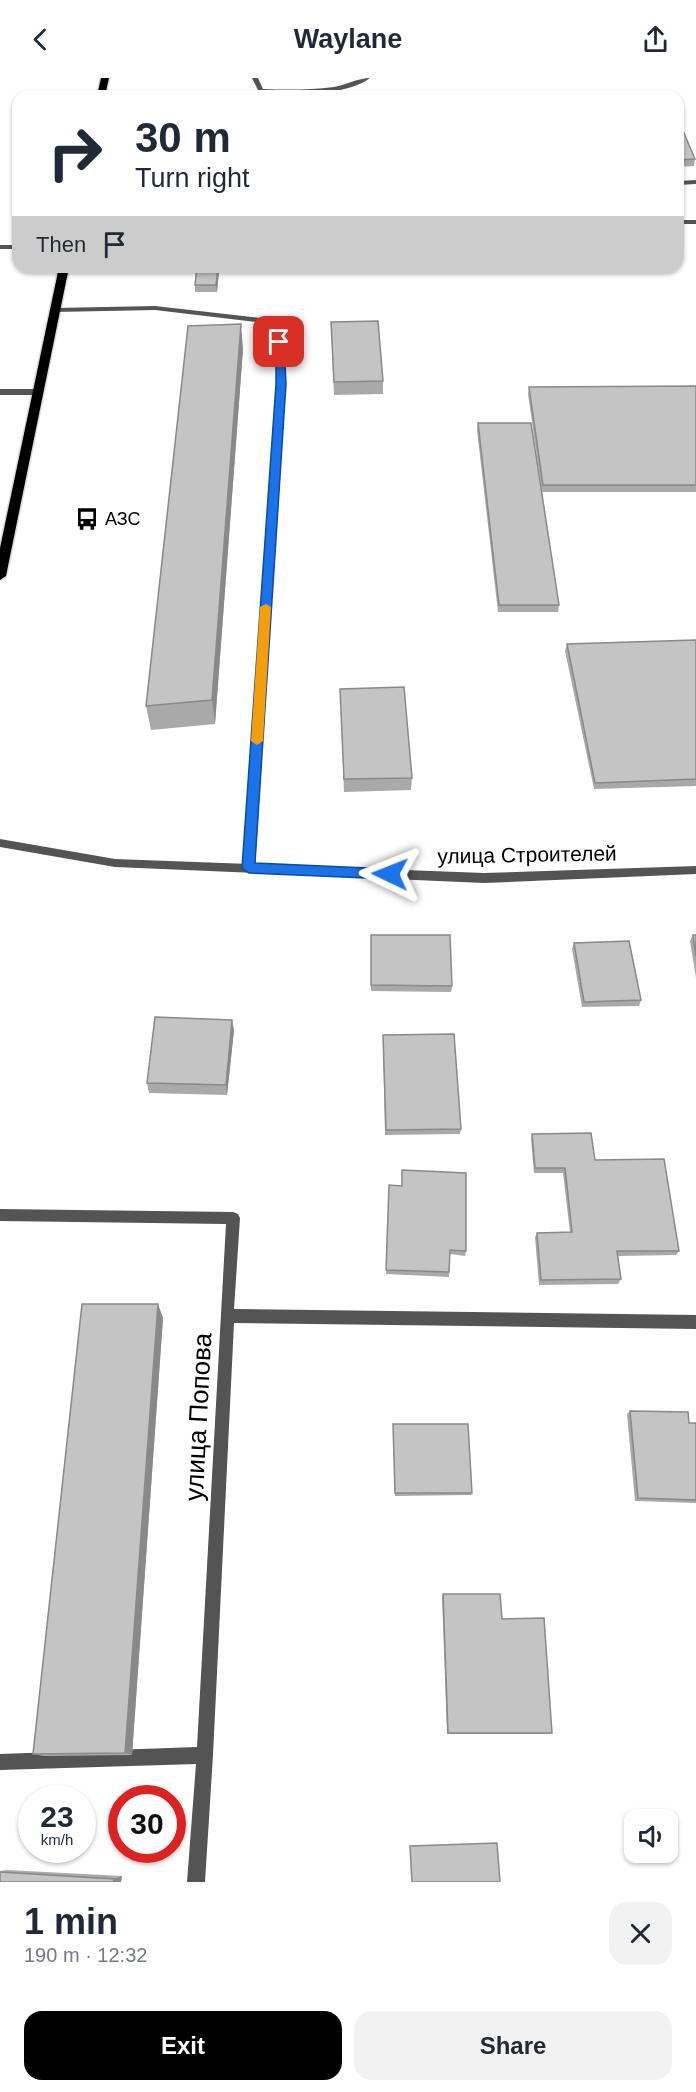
<!DOCTYPE html>
<html lang="en">
<head>
<meta charset="utf-8">
<style>
	body { margin:0; font-family:Helvetica,sans-serif; background:#f2f2f3; color:#1f2937; height:100vh; display:flex; flex-direction:column; font-size:22px; white-space:nowrap }
	* { box-sizing:border-box; margin:0 }
	p { font-size:20px; color:#747a83 }
	.icon { flex:none; width:33px; height:33px; fill:none; stroke:currentColor; stroke-width:2; stroke-linecap:round; stroke-linejoin:round }
	.map { position:relative; height:1804px; overflow:hidden }
	.drawer { display:flex; flex-direction:column; background:#fff; flex:1 }
	.drawer>* { flex:none }
	.guide { position:absolute; left:12px; top:12px; width:672px; height:183px; border-radius:18px; box-shadow:0 2px 4px #0004; background:#fff; color:#1f2937; overflow:hidden }
	.controls { position:absolute; left:624px; top:1731px; display:grid; gap:12px }
	.controls a { display:grid; place-items:center; width:54px; height:54px; border-radius:12px; background:#fff; box-shadow:0 2px 4px #0004; font-size:30px }
	.speed { position:absolute; left:18px; top:1707px; display:flex; gap:12px; font-size:30px; font-weight:700; text-align:center }
	.speed>* { display:grid; place-content:center; width:78px; height:78px; border-radius:50%; background:#fff; box-shadow:0 2px 4px #0004; line-height:1 }
	.speed small { font-size:15px; font-weight:400 }
	.speed .limit { border:9px solid #d22; background:#fff; color:#111 }
	.pin { position:absolute; display:grid; place-items:center; width:51px; height:51px; color:#fff; margin:-26px; border-radius:12px; box-shadow:0 3px 9px #0006 }
	.me { position:absolute; width:66px; margin:-33px; rotate:272deg; stroke-linejoin:round; filter:drop-shadow(0 0 4px #0008) }
	.turn { display:flex; align-items:center; gap:21px; height:126px; padding:0 24px; font-size:27px }
	.turn .icon { width:78px; height:78px; stroke-width:2.5 }
	.turn b { display:block; font-size:42px; line-height:51px }
	.then { display:flex; align-items:center; height:57px; padding:0 24px; background:#0003; gap:12px; font-size:22px }
	.round { display:grid; place-items:center; flex:none; width:63px; height:63px; border-radius:18px; background:#f2f2f3 }
	.headline { display:flex; align-items:center; justify-content:space-between; height:102px; padding:0 24px }
	h1 { font-size:36px; font-weight:600; line-height:45px }
	.primary-button { display:flex; gap:12px; margin-top:auto; padding:12px 24px }
	.primary-button a { flex:1; height:69px; border-radius:18px; background:#000; color:#fff; font-size:24px; font-weight:600; line-height:69px; text-align:center }
	.primary-button a+a { background:#f2f2f3; color:#1f2937 }
	header { display:flex; justify-content:space-between; align-items:center; height:78px; padding:0 24px; background:#fff; font-size:27px; font-weight:600 }
	.map>svg:first-child { display:block }
	.lines { fill:none; stroke-linecap:round; stroke-linejoin:round }
	.primary-casing { stroke:#dbdbdb; stroke-width:3 }
	.service { fill:#545454; fill-rule:evenodd }
	.minor { fill:#545454; fill-rule:evenodd }
	.primary { fill:#000; fill-rule:evenodd }
	.wall { fill:#a9a9a9 }
	.shaded-wall { fill:#898989 }
	.building { fill:#c4c4c4; stroke:#898989; stroke-width:1.5 }
	.route { fill:#1a73e8; stroke:#114b97; stroke-width:1.5 }
	.slow { fill:#f59e0b }
	.labels { text-anchor:middle; stroke-width:5; stroke-linejoin:round; paint-order:stroke }
	.far-poi-label { font-size:18px; fill:#000; stroke:#fff; text-anchor:start }
	.street-label { font-size:21px; fill:#000; stroke:#fff }
	.near-street-label { font-size:26px; fill:#000; stroke:#fff }
</style>
</head>
<body>
<header><svg class="icon" aria-label="back" viewBox="0 0 24 24"><path d="M15 5l-7 7 7 7"/></svg>Waylane<svg class="icon" aria-label="share" viewBox="0 0 24 24"><path d="M12 15V3M7 8l5-5 5 5M5 13v7h14v-7"/></svg></header>
<div class="map">
<svg width="696" height="1804" viewBox="0 0 696 1804">
	<rect width="100%" height="100%" fill="#fff"/>
	<g class="lines">
		<g class="primary-casing">
			<path id="primary" d="M 101,0 L 109,0 L 105,18 L 97,18 Z
				M 59,189 L 69,189 L 6,498 L 0,502 L 0,470 Z"/>
		</g>
		<path class="service" d="M 252,0 L 258,0 L 263,11 C 287,12 311,12 334,9 C 346,7 358,0 370,0 C 347,18 287,18 259,14 Z
			M 696,102 L 696,106 L 678,107 L 678,103 Z
			M 678,142 L 696,142 L 696,146 L 678,146 Z
			M 0,167 L 18,167 L 18,171 L 0,171 Z
			M 155,228 L 278,242 L 282,244 L 285,306 L 255,790 L 249,794 L 243,790 L 277,306 L 274,246 L 155,232 L 55,234 L 51,232 L 55,230 Z
			M 0,311 L 37,311 L 41,314 L 37,317 L 0,317 Z"/>
		<path class="minor" d="M 0,761 L 115,781 L 484,795 L 696,788 L 696,796 L 484,805 L 115,789 L 0,769 Z
			M 0,1131 L 233,1134 L 238,1136 L 240,1140 L 234,1231 L 696,1237 L 696,1251 L 234,1245 L 213,1677 L 205,1804 L 187,1804 L 196,1686 L 0,1692 L 0,1676 L 197,1669 L 226,1146 L 0,1143 Z"/>
		<use href="#primary" class="primary"/>
	</g>
	<path class="wall" d="M 678,41 L 695,81 L 694,88 L 678,89 Z
		M 219,193 L 217,214 L 195,214 L 195,207 Z
		M 331,244 L 383,303 L 383,316 L 334,317 Z
		M 243,271 L 215,646 L 151,652 L 146,628 Z
		M 696,308 L 696,414 L 542,414 L 528,316 L 529,309 Z
		M 478,345 L 559,527 L 558,534 L 498,534 L 477,352 Z
		M 696,562 L 696,708 L 594,711 L 565,573 L 567,566 Z
		M 340,611 L 412,700 L 411,712 L 344,714 Z
		M 371,857 L 452,908 L 451,914 L 371,913 Z
		M 693,857 L 696,857 L 696,900 L 690,863 Z
		M 574,865 L 641,922 L 639,928 L 582,929 L 572,871 Z
		M 234,952 L 227,1017 L 149,1015 L 147,1005 Z
		M 383,963 L 461,1051 L 460,1056 L 385,1057 Z
		M 532,1056 L 595,1082 L 679,1173 L 676,1177 L 618,1178 L 621,1201 L 618,1206 L 539,1207 L 535,1159 L 537,1155 L 570,1154 L 563,1095 L 534,1095 L 531,1061 Z
		M 389,1107 L 466,1173 L 465,1178 L 450,1176 L 449,1199 L 386,1196 Z
		M 163,1240 L 132,1677 L 44,1678 L 33,1676 Z
		M 630,1333 L 689,1345 L 696,1345 L 696,1425 L 635,1423 L 627,1336 Z
		M 393,1346 L 472,1415 L 471,1417 L 395,1418 Z
		M 443,1516 L 502,1541 L 552,1655 L 550,1656 L 447,1656 L 442,1518 Z
		M 7,1792 L 122,1798 L 121,1804 L 0,1804 L 0,1793 Z"/>
	<path class="shaded-wall" d="M 218,189 L 219,193 L 217,214 L 216,207 Z
		M 241,246 L 243,271 L 215,646 L 212,622 Z
		M 232,942 L 234,952 L 227,1017 L 226,1007 Z
		M 158,1226 L 163,1240 L 132,1677 L 125,1675 Z
		M 122,1798 L 121,1804 L 113,1804 L 114,1801 Z"/>
	<path class="building" d="M 678,41 L 695,81 L 678,82 Z
		M 197,189 L 218,189 L 216,207 L 195,207 Z
		M 378,243 L 383,303 L 334,304 L 331,244 Z
		M 241,246 L 212,622 L 146,628 L 188,248 Z
		M 696,308 L 696,407 L 543,407 L 529,309 Z
		M 478,345 L 531,345 L 559,527 L 499,527 Z
		M 696,562 L 696,701 L 595,705 L 567,566 Z
		M 404,609 L 412,700 L 344,701 L 340,611 Z
		M 371,857 L 450,857 L 452,908 L 371,907 Z
		M 693,857 L 696,857 L 696,878 Z
		M 629,863 L 641,922 L 584,924 L 574,865 Z
		M 155,939 L 232,942 L 226,1007 L 147,1005 Z
		M 454,956 L 461,1051 L 386,1052 L 383,957 Z
		M 591,1055 L 595,1082 L 664,1081 L 679,1173 L 617,1173 L 621,1201 L 541,1202 L 537,1155 L 572,1154 L 565,1090 L 535,1090 L 532,1056 Z
		M 402,1092 L 466,1095 L 466,1173 L 450,1172 L 449,1194 L 386,1192 L 389,1107 L 402,1108 Z
		M 82,1226 L 158,1226 L 125,1675 L 33,1676 Z
		M 630,1333 L 688,1334 L 689,1345 L 696,1345 L 696,1422 L 638,1420 Z
		M 393,1346 L 468,1346 L 472,1415 L 395,1415 Z
		M 443,1516 L 500,1516 L 502,1541 L 544,1540 L 552,1655 L 448,1655 Z
		M 497,1765 L 500,1804 L 412,1804 L 410,1768 Z
		M 0,1794 L 114,1801 L 113,1804 L 0,1804 Z"/>
	<path class="route" d="M 276,262 L 284,264 L 286,306 L 255,785 L 390,791 L 396,796 L 390,801 L 249,795 L 242,790 L 276,306 Z"/>
	<path class="slow" d="M 266,526 L 271,529 L 263,663 L 257,667 L 251,663 L 260,529 Z"/>
	<defs>
		<g id="bus-bare" transform="scale(1.8)"><path d="M-5-6H5V4H4V6H2V4H-2V6H-4V4H-5ZM-3.5-4V0h7V-4ZM-3.5 1.2v1.5H-2V1.2ZM2 1.2v1.5H3.5V1.2Z" fill="#000" stroke="#fff" stroke-width="2.5" paint-order="stroke"/></g>
	</defs>
	<g fill-rule="evenodd">
		<use href="#bus-bare" x="87" y="441"/>
	</g>
	<g class="labels">
		<g class="far-poi-label">
			<text x="105" y="447">АЗС</text>
		</g>
		<g class="street-label">
			<text transform="translate(527 777) rotate(-1)" y="7">улица Строителей</text>
		</g>
		<g class="near-street-label">
			<text transform="translate(198 1339) rotate(-87)" y="9">улица Попова</text>
		</g>
	</g>
</svg>
<div class="controls">
<a><svg class="icon" aria-label="sound" viewBox="0 0 24 24"><path d="M4 9h4l5-4v14l-5-4H4zM17 9q2 3 0 6"/></svg></a>
</div>
<div class="speed"><div>23<small>km/h</small></div><div class="limit">30</div></div>
<div class="pin" style="left:279px;top:264px;background:#d93025"><svg class="icon" aria-label="arrive" viewBox="0 0 24 24"><path d="M6 21V4h12l-3 4 3 4H6"/></svg></div>
<svg class="me" style="left:390px;top:796px" viewBox="-20 -20 40 40"><path d="M0-17L14 15 0 8-14 15z" fill="#1a73e8" stroke="#fff" stroke-width="4"/></svg>
<div class="guide">
<div class="turn"><svg class="icon" aria-label="right" viewBox="0 0 24 24"><path d="M7 20v-9h11M14 6l5 5-5 5"/></svg><div><b>30 m</b>Turn right</div></div>
<div class="then">Then<svg class="icon" aria-label="arrive" viewBox="0 0 24 24"><path d="M6 21V4h12l-3 4 3 4H6"/></svg></div>
</div>
</div>
<section class="drawer">
<div class="headline"><div><h1>1 min</h1><p>190 m · 12:32</p></div><a class="round"><svg class="icon" aria-label="close" viewBox="0 0 24 24"><path d="M6 6l12 12M18 6L6 18"/></svg></a></div>
<div class="primary-button"><a>Exit</a><a>Share</a></div>
</section>
</body>
</html>
